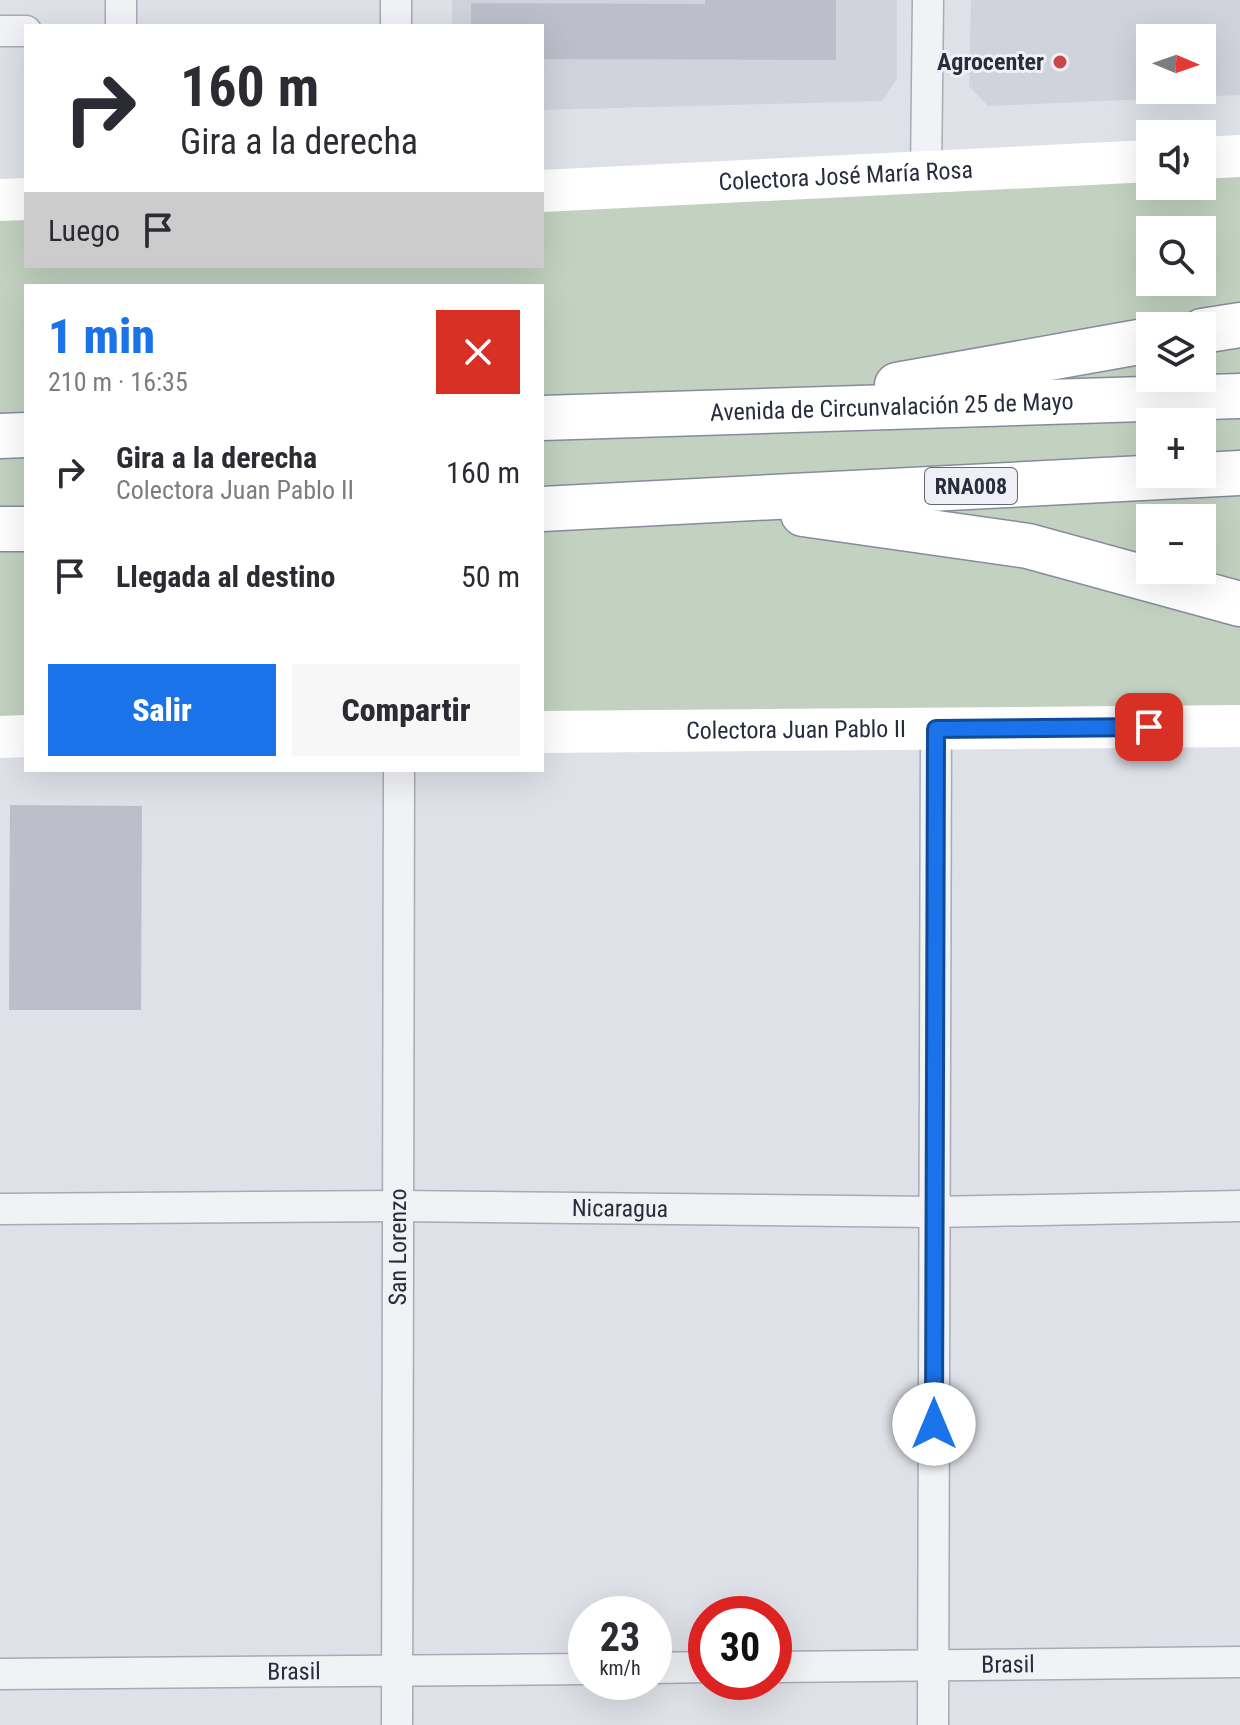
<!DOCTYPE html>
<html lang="es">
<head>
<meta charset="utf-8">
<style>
	body { margin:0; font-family:"Roboto Condensed",sans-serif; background:#f7f7f7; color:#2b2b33; height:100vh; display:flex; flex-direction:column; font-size:30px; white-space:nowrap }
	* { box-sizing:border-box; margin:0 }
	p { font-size:26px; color:#7c7c81 }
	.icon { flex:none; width:44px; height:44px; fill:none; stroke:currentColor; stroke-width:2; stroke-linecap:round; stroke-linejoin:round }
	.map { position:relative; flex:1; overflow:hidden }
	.drawer { position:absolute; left:24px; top:284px; width:520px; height:488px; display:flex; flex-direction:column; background:#fff; border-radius:0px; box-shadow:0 8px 32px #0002 }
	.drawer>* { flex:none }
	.hud { position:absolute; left:24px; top:24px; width:520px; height:244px; border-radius:0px; box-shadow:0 8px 32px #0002; background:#fff; color:#2b2b33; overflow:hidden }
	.needle { width:52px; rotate:92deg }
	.fabs { position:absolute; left:1136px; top:24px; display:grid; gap:16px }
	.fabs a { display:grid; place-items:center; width:80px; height:80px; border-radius:0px; background:#fff; box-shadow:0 8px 32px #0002; font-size:40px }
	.speed { position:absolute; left:568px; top:1596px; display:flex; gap:16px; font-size:40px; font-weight:700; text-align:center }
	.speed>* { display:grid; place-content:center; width:104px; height:104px; border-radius:50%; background:#fff; box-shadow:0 8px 32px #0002; line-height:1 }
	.speed small { font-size:20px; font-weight:400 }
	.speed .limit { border:12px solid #d22; background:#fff; color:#111 }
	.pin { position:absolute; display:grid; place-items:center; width:68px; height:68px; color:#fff; margin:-34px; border-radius:16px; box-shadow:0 4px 12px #0006 }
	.me { position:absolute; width:88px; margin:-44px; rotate:0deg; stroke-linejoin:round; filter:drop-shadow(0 0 6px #0008) }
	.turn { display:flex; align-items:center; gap:28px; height:168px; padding:0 24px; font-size:36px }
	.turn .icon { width:104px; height:104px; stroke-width:2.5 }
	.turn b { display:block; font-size:56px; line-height:68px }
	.then { display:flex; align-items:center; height:76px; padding:0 24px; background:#0003; gap:16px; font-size:30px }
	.round { display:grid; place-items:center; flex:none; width:84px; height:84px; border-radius:0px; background:#f7f7f7 }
	.headline { display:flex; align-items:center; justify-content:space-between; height:136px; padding:0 24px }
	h1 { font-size:48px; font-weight:800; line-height:60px; color:#1a73e8 }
	.primary-button { display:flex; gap:16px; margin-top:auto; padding:16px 24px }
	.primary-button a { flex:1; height:92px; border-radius:0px; background:#1a73e8; color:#fff; font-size:32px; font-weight:800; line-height:92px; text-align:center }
	.primary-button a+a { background:#f7f7f7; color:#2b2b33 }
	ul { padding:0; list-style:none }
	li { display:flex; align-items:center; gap:24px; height:104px; padding:0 24px }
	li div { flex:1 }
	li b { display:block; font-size:30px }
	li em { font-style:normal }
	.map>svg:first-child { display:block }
	.built { fill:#d1d3dc; fill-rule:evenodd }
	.green { fill:#c2d1c0; fill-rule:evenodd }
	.building { fill:#bcbfca }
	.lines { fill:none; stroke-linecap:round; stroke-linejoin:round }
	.street-casing { stroke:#a7abb4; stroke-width:33 }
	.highway-casing { stroke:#868c9d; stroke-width:47 }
	.street { stroke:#f1f2f6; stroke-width:30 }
	.secondary { stroke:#fff; stroke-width:42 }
	.highway { stroke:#fff; stroke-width:44 }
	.route-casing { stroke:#114b97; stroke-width:20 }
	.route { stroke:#1a73e8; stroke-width:14 }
	.poi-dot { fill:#c94847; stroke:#eef0f5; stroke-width:3 }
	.labels { text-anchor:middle; stroke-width:6; stroke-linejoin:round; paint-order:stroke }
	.shield { fill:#eef0f5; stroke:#636875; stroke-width:2 }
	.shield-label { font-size:22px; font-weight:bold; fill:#282d3e }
	.poi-label { font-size:24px; font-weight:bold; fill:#282d3e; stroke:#eef0f5; text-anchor:end }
	.street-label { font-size:24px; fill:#282d3e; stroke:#eef0f5 }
</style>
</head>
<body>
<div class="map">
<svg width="1240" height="1725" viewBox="0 0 1240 1725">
	<rect width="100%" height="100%" fill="#dee1e7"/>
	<path class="built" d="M 452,0 L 897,0 L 897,79 L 882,101 L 542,110 L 542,26 L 452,26 Z
		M 971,0 L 1240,0 L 1240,95 L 988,106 L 969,86 ZM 1150,38 L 1202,38 L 1202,90 L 1150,90 Z"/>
	<path class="green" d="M 1240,156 L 1240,726 L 542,732 L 542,286 L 26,286 L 26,736 L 0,737 L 0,200 L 26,199 L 26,266 L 542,266 L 542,191 L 1150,161 L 1150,186 L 1202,186 L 1202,158 ZM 1150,230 L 1202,230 L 1202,282 L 1150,282 ZM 1150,326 L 1202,326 L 1202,378 L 1150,378 ZM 1150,422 L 1202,422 L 1202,474 L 1150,474 ZM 1150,518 L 1202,518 L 1202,570 L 1150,570 Z"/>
	<path class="building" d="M 705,0 L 836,0 L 836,60 L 542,59 L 542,26 L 471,26 L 471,3 L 705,4 Z
		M 10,805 L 142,806 L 141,1010 L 9,1010 Z"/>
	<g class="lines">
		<g class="street-casing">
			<g id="street">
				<path d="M 121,26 L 121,0"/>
				<path d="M 396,26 L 396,0"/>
				<path d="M 0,31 L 26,31"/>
				<path d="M 926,175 L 928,0"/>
				<path id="s1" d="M 0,1209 L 398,1206 L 934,1212 L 1240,1206"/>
				<path id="s2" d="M 774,1667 L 1240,1662"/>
				<path d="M 654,1668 L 706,1667"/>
				<path id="s3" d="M 0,1674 L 586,1669"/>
				<path id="s4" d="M 397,1725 L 399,770"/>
				<path d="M 933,1725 L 936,729"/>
			</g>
		</g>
		<g class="highway-casing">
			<g id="highway">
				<path d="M 1202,331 L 1240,325"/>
				<path d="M 897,385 L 1150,340"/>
				<path id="s7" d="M 542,418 L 1240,396"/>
				<path d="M 0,436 L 26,435"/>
				<path d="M 542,509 L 1240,473"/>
				<path d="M 803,514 L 1028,546 L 1240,604"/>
				<path d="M 0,529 L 26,529"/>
			</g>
		</g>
		<use href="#street" class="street"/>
		<g class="secondary">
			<path d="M 1202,158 L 1240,156"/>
			<path id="s5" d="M 542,191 L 1150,161"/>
			<path d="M 0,200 L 26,199"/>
			<path id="s6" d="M 542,732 L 1240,726"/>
			<path d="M 0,737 L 26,736"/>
		</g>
		<use href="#highway" class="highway"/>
	</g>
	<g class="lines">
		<g class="route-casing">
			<path id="route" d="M 934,1424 L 936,729 L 1149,727"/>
		</g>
		<use href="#route" class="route"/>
	</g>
	<circle class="poi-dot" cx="1060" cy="62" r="8"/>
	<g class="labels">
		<rect class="shield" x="925" y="468" width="92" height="36" rx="6"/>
		<g class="shield-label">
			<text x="971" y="494">RNA008</text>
		</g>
		<g class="poi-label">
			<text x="1044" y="70">Agrocenter</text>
		</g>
		<g class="street-label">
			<text dy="8" stroke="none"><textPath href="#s5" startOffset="304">Colectora José María Rosa</textPath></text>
			<text dy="8" stroke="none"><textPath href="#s7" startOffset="350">Avenida de Circunvalación 25 de Mayo</textPath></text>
			<text dy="8" stroke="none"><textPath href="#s6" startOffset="254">Colectora Juan Pablo II</textPath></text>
			<text dy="8" stroke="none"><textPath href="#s1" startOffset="620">Nicaragua</textPath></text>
			<text dy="8" stroke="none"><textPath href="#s4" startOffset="478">San Lorenzo</textPath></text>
			<text dy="8" stroke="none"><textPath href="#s2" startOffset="234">Brasil</textPath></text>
			<text dy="8" stroke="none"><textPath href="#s3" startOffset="294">Brasil</textPath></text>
		</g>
	</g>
</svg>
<div class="fabs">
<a><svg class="needle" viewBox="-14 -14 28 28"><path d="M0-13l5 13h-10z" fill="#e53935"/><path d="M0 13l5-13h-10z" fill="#7c7c81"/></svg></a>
<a><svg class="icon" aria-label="sound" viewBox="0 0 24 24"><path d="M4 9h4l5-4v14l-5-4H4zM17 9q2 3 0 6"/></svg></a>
<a><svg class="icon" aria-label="search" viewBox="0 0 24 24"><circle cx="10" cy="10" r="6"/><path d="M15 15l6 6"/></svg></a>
<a><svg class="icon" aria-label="layers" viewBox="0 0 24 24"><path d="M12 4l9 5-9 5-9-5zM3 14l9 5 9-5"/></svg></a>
<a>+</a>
<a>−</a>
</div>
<div class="speed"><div>23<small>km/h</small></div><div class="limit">30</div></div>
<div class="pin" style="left:1149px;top:727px;background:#d93025"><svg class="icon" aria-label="arrive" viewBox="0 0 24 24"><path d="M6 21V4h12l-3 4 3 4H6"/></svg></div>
<svg class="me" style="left:934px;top:1424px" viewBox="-20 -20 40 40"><circle r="19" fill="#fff"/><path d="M0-13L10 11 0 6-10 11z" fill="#1a73e8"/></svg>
<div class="hud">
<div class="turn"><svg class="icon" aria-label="right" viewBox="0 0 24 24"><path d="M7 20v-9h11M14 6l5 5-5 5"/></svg><div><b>160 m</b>Gira a la derecha</div></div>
<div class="then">Luego<svg class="icon" aria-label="arrive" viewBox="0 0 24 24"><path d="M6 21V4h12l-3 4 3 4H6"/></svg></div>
</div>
<section class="drawer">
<div class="headline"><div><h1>1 min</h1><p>210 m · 16:35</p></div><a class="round" style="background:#d93025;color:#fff"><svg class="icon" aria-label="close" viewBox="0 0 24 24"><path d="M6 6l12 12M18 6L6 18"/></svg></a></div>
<ul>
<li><svg class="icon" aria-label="right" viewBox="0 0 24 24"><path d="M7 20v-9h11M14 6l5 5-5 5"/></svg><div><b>Gira a la derecha</b><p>Colectora Juan Pablo II</p></div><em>160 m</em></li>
<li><svg class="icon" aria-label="arrive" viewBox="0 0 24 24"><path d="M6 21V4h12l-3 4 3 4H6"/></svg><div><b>Llegada al destino</b></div><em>50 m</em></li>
</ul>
<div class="primary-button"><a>Salir</a><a>Compartir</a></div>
</section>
</div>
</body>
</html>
